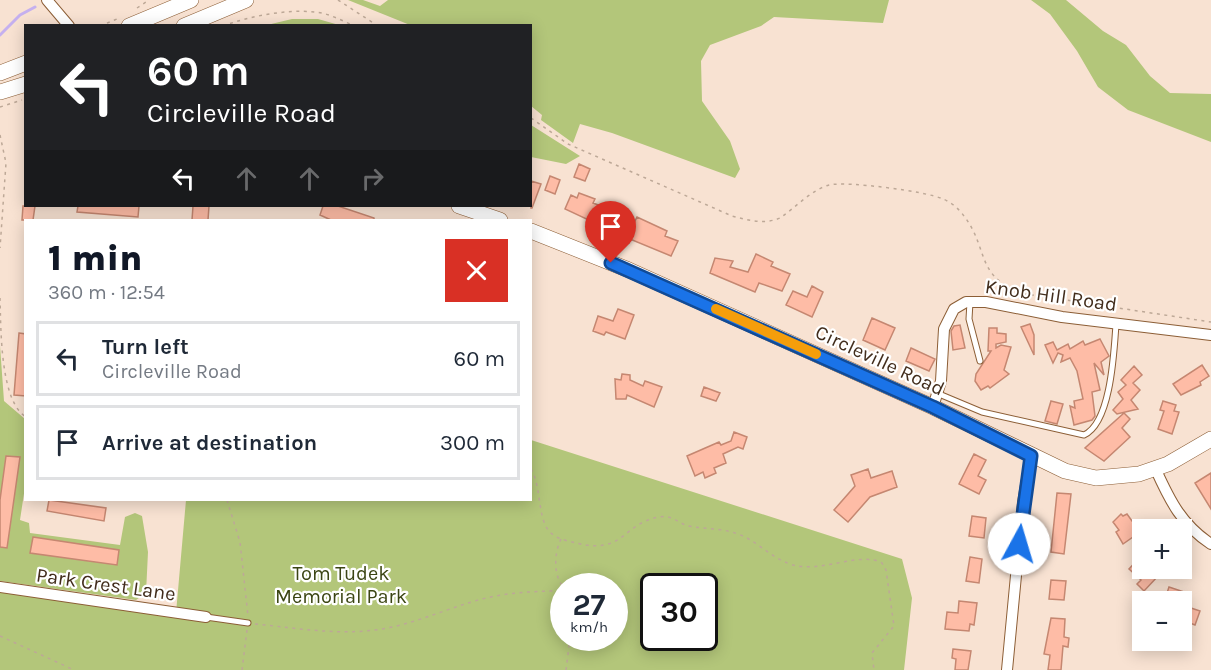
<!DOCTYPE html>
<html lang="en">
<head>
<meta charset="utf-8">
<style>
	body { margin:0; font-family:Karla,sans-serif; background:#f2f2f3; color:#1f2937; height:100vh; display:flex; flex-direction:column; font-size:22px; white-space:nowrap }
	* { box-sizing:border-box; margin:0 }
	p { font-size:20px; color:#747a83 }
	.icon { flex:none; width:33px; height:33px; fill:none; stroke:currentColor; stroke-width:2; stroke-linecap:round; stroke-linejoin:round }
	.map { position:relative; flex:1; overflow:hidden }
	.panel { position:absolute; left:24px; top:219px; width:508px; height:282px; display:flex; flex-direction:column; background:#fff; border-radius:0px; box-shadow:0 3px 15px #0003 }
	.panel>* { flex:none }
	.guide { position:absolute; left:24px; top:24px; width:508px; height:183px; border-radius:0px; box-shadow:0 3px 15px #0003; background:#202124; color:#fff; overflow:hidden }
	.tools { position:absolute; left:1132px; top:519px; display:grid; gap:12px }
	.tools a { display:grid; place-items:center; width:60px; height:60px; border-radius:0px; background:#fff; box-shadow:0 3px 15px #0003; font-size:30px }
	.speed { position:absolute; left:550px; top:573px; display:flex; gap:12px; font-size:30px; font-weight:700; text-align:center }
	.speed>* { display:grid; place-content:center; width:78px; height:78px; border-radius:50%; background:#fff; box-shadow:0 3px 15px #0003; line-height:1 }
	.speed small { font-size:15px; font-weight:400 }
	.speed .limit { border:3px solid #111; border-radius:9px; background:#fff; color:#111 }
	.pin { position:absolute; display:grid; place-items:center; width:51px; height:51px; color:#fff; margin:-62px -26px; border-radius:50% 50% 50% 0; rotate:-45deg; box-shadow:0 0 6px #0007 }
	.pin .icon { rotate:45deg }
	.me { position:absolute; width:66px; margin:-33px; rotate:6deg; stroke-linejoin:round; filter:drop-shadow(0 0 4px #0008) }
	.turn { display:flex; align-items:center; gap:21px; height:126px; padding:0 24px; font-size:27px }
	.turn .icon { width:78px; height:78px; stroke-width:2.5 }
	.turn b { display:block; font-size:42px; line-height:51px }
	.lanes { display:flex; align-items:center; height:57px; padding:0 24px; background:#0003; justify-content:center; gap:30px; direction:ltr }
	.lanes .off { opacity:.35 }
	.round { display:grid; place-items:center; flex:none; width:63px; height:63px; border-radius:0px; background:#f2f2f3 }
	.head { display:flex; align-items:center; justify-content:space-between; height:102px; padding:0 24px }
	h1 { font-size:36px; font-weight:800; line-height:45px; color:#111827 }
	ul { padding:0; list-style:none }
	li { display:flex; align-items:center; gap:18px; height:75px; margin:0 12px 9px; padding:0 12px; border:3px solid #e0e1e3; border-radius:0px }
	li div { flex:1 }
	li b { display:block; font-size:22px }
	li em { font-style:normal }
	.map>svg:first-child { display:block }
	.green { fill:#b3c67a; fill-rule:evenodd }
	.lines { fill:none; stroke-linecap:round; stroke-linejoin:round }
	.stream { stroke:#c5b0ef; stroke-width:3 }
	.building { fill:#febca6; stroke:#c58771; stroke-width:1.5 }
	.lane-casing { stroke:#8c5e36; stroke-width:7 }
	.street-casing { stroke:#8c5e36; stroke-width:12 }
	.secondary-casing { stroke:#8c5e36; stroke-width:16 }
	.path { stroke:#bda897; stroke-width:1.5; stroke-dasharray:3 4.5; stroke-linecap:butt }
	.lane { stroke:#fff; stroke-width:5 }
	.street { stroke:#fff; stroke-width:10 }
	.secondary { stroke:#fff; stroke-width:15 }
	.route-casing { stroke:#114b97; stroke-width:15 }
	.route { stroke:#1a73e8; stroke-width:10 }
	.slow { stroke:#f59e0b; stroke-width:10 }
	.labels { text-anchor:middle; stroke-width:4.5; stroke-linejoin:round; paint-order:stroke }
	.street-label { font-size:20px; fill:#422d1c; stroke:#fff }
	.park-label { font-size:20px; fill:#3b4513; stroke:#fff }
</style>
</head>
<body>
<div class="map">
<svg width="1211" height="670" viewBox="0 0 1211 670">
	<rect width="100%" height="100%" fill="#f8e2d2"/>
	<path class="green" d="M 348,0 L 363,0 L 380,6 L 388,0 L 889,0 L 883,23 L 774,17 L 761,26 L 710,45 L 701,61 L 702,101 L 730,141 L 740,169 L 735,178 L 612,133 L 580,124 L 573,143 L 541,120 L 542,115 L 531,106 L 531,26 L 410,25 Z
		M 1031,0 L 1066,0 L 1103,31 L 1126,45 L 1150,76 L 1170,93 L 1211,94 L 1211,142 L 1128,110 L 1098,87 L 1077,51 L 1050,14 Z
		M 292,19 L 318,19 L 339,25 L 267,25 Z
		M 531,125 L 580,156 L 566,164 L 531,157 Z
		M 0,346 L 4,401 L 25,419 L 25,487 L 20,520 L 29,523 L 30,533 L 120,545 L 125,517 L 135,513 L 142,516 L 148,552 L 146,593 L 136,600 L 0,581 Z
		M 531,440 L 902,559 L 912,598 L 904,670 L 0,670 L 0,587 L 176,613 L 186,500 L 531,500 ZM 564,586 L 615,586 L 615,638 L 564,638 ZM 654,586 L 705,586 L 705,638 L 654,638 Z"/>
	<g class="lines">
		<path class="stream" d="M 0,35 L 20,15 L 35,7"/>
	</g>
	<path class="building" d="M 579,164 L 590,169 L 585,181 L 574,177 Z
		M 550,176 L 560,180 L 555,194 L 545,190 Z
		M 531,181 L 541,184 L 532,208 L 531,208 Z
		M 579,193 L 595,199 L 593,203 L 601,206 L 595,223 L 565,209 L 571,195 L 577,198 Z
		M 23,206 L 35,206 L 33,220 L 22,220 Z
		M 78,206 L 139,206 L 138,217 L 77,212 Z
		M 193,206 L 209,206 L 208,220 L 192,220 Z
		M 323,206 L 338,206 L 374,218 L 374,220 L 331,220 L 320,215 Z
		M 618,217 L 634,223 L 637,217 L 667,231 L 665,236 L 678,241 L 671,256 L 630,239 L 629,243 L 616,237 L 617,234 L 612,232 Z
		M 756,254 L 773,262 L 771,266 L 790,274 L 782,291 L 759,283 L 755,292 L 710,273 L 715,258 L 733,261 L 730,267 L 748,272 Z
		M 812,286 L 823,292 L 812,317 L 786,305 L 793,291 L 807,297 Z
		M 618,309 L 634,315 L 625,339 L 606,332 L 604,335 L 593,331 L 598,316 L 613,321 Z
		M 872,318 L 895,328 L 885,350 L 863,340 Z
		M 1030,324 L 1034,335 L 1034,355 L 1021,327 Z
		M 960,325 L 965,348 L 953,350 L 951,331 L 954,326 Z
		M 989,328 L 997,328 L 997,333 L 1006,334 L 1006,342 L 996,344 L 996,348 L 1001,345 L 1011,347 L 1004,370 L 1009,374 L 990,388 L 988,386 L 981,390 L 975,381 L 976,374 L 991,351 L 988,351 Z
		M 19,333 L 26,334 L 26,396 L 14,395 Z
		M 1100,339 L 1109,356 L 1101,362 L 1104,375 L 1094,363 L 1100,390 L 1092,392 L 1095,416 L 1092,420 L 1074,425 L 1070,406 L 1075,408 L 1074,401 L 1083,399 L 1077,371 L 1070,358 L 1061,362 L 1063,355 L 1058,353 L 1053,363 L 1045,345 L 1053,342 L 1057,350 L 1068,344 L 1070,349 L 1083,341 L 1085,345 Z
		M 911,348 L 935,359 L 929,371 L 906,361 Z
		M 1202,365 L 1209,376 L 1200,382 L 1201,385 L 1181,395 L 1173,384 Z
		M 1134,366 L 1142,375 L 1133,383 L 1140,390 L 1131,400 L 1138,409 L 1117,414 L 1113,410 L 1123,399 L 1118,392 L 1126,385 L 1121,380 Z
		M 622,374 L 630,375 L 630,380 L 643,386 L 645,381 L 662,387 L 654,407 L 627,395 L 626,399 L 616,399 L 615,379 L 621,380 Z
		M 704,387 L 720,393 L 716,401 L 701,396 Z
		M 1051,401 L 1063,404 L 1057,424 L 1045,421 Z
		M 1163,401 L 1176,405 L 1174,411 L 1179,412 L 1172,434 L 1158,429 L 1164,411 L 1160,410 Z
		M 1124,413 L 1130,419 L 1122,428 L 1130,437 L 1104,461 L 1085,448 Z
		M 734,432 L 747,437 L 743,449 L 738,447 L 723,454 L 726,463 L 714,468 L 716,473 L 705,478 L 703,472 L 695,476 L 687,456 L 719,442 L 721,445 L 731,441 Z
		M 974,454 L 986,460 L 978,476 L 986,480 L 979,494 L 959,484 Z
		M 6,456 L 20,457 L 7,548 L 0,547 L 0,500 Z
		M 868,469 L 871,478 L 892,471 L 897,487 L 870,497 L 848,522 L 834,510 L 855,486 L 851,475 Z
		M 1211,473 L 1211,509 L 1195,483 Z
		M 1057,493 L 1071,494 L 1064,554 L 1051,552 Z
		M 49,500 L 106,508 L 104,521 L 47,511 Z
		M 1121,514 L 1123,516 L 1127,514 L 1140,532 L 1123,544 L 1116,532 L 1119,530 L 1113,522 Z
		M 972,516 L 986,518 L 984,538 L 969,536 Z
		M 33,537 L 119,550 L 117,565 L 30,553 Z
		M 1143,554 L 1143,568 L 1152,568 L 1159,575 L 1144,591 L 1137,584 L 1141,580 L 1129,569 Z
		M 970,557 L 982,559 L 979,583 L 966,581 Z
		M 1051,580 L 1066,581 L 1064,600 L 1049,599 Z
		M 1169,587 L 1184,592 L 1181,602 L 1164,602 Z
		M 959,601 L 977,603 L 974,625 L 970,624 L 969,631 L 945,629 L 947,612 L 958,613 Z
		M 1182,605 L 1200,611 L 1195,625 L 1182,620 Z
		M 1051,618 L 1065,619 L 1064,637 L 1069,638 L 1068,647 L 1063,646 L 1061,670 L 1048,670 L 1050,655 L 1044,654 Z
		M 953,649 L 971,651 L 968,670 L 955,670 L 956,659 L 952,658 Z"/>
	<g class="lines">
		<g class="lane-casing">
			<path id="lane" d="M 970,302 L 969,319 L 980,361
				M 939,394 L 982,412 L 1084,435 C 1111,423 1114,352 1116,324
				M 206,617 L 248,623"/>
		</g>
		<g class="street-casing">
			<path id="street" d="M 47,0 L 69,26
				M 933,407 L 941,381 L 944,329 L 954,309 L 966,302 L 986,302 L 1062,317 L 1211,335
				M 1156,470 C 1170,501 1182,525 1211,544
				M 0,587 L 206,617
				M 1007,670 L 1023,502 L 1031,456"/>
		</g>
		<g class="secondary-casing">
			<path id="secondary" d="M 129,26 L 191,0
				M 184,26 L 246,0
				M 0,73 L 26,63
				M 0,92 L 26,84
				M 459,206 L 500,220
				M 531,231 L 629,270 L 933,407 L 1065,471 L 1096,478 L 1139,474 L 1168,464 L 1211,439"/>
		</g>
		<path class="path" d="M 338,0 L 378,26
			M 137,8 L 149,0
			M 100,26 L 117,19
			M 223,26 C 250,16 287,9 315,12 C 329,13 342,21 355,26
			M 0,107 L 22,100
			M 531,118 L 568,144 L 732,216 C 748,220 763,225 780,218 C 795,208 811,190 829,185 C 847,181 925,191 943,199 C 951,202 959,209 964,216 C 990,250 974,278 1026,294 L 1211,322
			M 0,135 L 6,163 L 0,248
			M 0,298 C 1,330 0,401 26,417
			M 531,469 C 542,487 537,521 551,533 C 557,539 568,541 576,543 C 625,555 621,524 659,517 C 671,514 678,523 688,526 C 705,529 722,528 738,534 C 758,541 770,558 793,565 C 822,573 860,551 882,563 L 886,570 L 894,626 L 872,653 L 874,670
			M 227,500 L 240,542 L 248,616
			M 561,539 C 554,553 553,576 564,588
			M 255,624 C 298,628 338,636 382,629 C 417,623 448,608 482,599 C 509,592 537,591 564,591
			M 0,636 L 74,670
			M 242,670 L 247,630
			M 566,670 L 570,638"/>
		<use href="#lane" class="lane"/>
		<use href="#street" class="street"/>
		<use href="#secondary" class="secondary"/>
	</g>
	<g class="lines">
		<g class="route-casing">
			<path id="route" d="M 611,263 L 933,407 L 1031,456 L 1019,544"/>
		</g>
		<use href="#route" class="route"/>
		<path class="slow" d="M 716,309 L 816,354"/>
	</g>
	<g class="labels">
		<g class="street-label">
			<text transform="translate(1051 295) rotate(8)" y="7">Knob Hill Road</text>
			<text transform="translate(880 360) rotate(25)" y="7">Circleville Road</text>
			<text transform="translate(106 584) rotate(8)" y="7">Park Crest Lane</text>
		</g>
		<g class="park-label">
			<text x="341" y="580">Tom Tudek<tspan x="341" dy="23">Memorial Park</tspan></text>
		</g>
	</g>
</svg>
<div class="tools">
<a>+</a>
<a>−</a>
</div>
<div class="speed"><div>27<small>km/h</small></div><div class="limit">30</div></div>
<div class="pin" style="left:611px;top:263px;background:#d93025"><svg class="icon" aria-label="arrive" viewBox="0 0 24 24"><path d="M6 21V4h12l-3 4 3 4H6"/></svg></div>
<svg class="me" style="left:1019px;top:544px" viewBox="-20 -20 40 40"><circle r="19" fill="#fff"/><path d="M0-13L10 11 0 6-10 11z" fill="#1a73e8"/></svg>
<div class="guide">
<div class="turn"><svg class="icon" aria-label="left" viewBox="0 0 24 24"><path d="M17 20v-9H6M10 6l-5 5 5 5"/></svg><div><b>60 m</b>Circleville Road</div></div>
<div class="lanes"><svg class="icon" aria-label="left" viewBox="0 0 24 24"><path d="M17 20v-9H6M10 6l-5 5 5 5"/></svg><svg class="icon off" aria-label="ahead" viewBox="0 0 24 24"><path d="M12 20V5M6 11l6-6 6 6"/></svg><svg class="icon off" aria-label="ahead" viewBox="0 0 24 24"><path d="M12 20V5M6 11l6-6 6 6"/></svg><svg class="icon off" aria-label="right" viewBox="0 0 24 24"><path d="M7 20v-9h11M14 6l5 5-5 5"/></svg></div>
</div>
<section class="panel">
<div class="head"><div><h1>1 min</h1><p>360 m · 12:54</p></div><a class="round" style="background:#d93025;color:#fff"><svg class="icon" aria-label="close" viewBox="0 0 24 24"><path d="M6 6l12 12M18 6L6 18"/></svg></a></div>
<ul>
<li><svg class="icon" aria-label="left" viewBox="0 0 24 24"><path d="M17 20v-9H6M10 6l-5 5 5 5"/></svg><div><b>Turn left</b><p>Circleville Road</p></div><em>60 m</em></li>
<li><svg class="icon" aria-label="arrive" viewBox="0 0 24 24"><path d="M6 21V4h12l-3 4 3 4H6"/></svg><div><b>Arrive at destination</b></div><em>300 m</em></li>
</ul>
</section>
</div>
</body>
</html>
